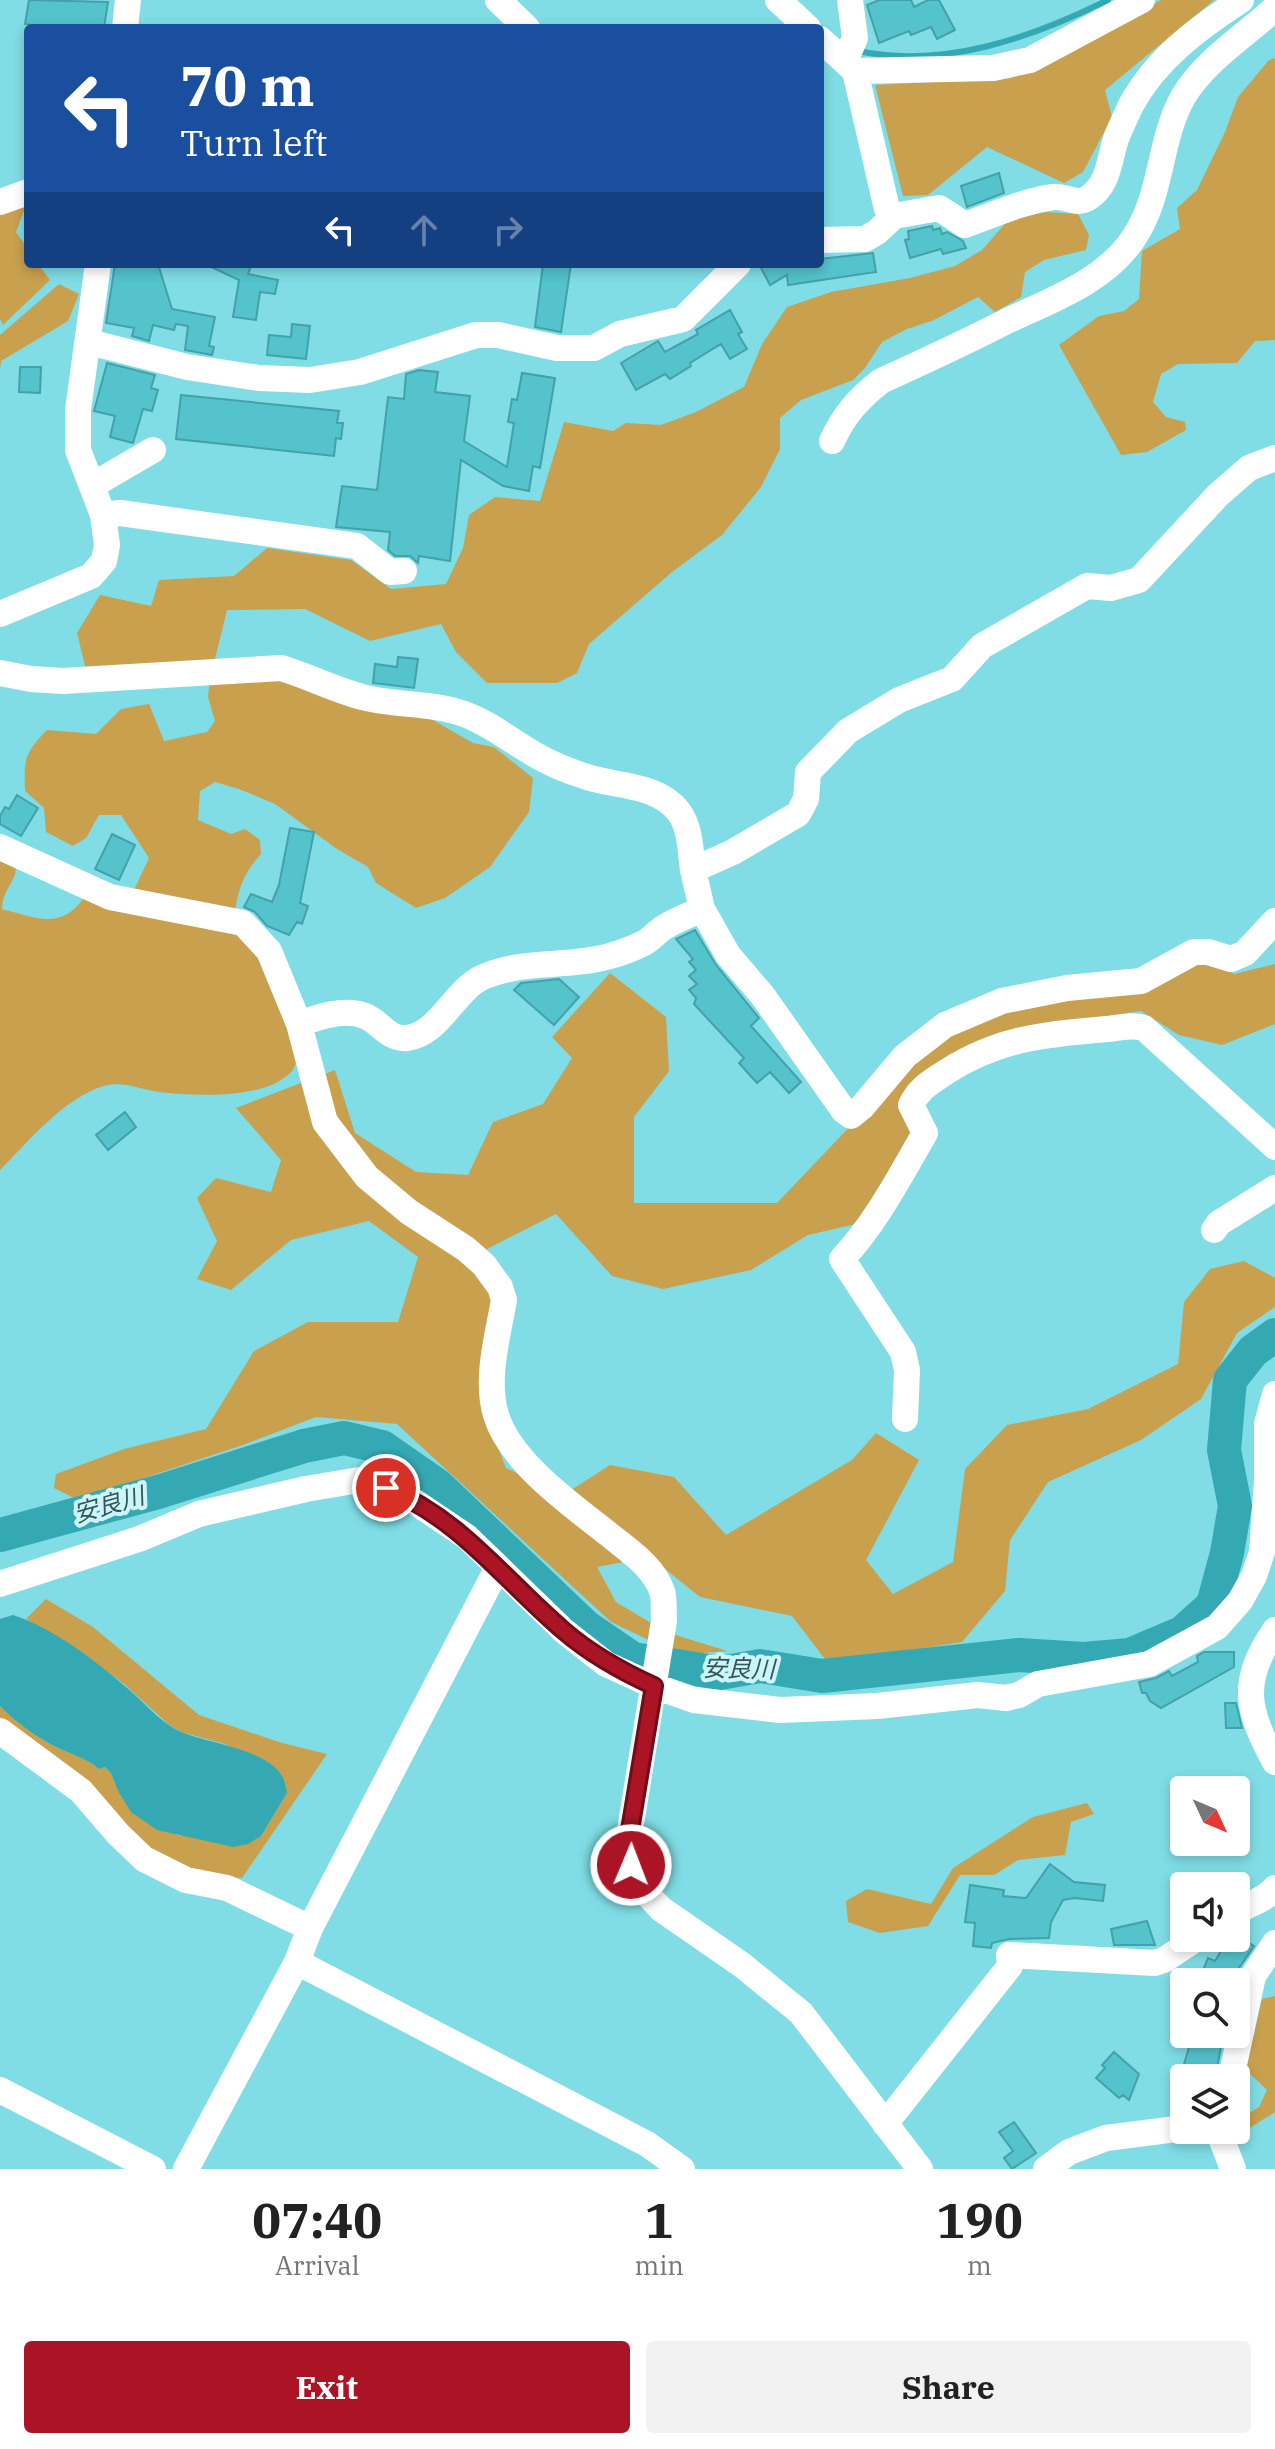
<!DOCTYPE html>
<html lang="en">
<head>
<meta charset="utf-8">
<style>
	body { margin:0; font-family:"IBM Plex Serif","Noto Sans JP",serif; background:#f2f2f2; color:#222; height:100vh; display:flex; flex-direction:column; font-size:30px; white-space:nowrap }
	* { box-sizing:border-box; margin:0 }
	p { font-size:26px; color:#767676 }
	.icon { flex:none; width:44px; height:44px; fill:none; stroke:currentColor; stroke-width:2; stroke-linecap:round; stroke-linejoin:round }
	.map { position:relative; height:2169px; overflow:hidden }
	.panel { display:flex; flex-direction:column; background:#fff; flex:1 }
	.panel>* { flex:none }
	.hud { position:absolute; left:24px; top:24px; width:800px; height:244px; border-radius:8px; box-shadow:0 4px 12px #0003; background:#1a4fa0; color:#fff; overflow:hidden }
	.needle { width:52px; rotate:134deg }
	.tools { position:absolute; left:1170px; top:1776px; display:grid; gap:16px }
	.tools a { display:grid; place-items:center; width:80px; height:80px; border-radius:8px; background:#fff; box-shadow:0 4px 12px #0003; font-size:40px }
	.pin { position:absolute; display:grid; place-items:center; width:68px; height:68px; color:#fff; margin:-34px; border:4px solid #fff; border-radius:50%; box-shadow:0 2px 8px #0007 }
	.me { position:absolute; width:88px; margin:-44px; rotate:1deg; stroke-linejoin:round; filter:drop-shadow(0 0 6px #0008) }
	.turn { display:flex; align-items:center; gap:28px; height:168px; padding:0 24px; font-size:36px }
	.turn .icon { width:104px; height:104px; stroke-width:2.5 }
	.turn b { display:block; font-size:56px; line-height:68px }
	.lanes { display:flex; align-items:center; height:76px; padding:0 24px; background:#0003; justify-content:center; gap:40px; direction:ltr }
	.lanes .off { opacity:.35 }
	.eta { display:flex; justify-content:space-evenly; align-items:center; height:136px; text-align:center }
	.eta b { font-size:48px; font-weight:700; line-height:56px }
	.button { display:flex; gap:16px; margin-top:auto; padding:16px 24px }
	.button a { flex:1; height:92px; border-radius:8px; background:#aa1425; color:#fff; font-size:32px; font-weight:700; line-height:92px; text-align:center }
	.button a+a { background:#f2f2f2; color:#222 }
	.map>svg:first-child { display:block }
	.green { fill:#c8a04e }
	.water { fill:#35a9b3 }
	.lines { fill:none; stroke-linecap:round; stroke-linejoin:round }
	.stream { stroke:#35a9b3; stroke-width:6 }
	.river { stroke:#35a9b3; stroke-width:34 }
	.building { fill:#54c3cc; stroke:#42a1a9; stroke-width:2 }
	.minor { stroke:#fff; stroke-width:26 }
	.route-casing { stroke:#6e0d18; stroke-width:20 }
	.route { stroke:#aa1425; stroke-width:14 }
	.labels { text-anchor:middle; stroke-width:8; stroke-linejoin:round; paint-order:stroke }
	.water-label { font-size:24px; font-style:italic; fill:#335558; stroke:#caf5f9 }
</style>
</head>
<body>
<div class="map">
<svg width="1275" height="2169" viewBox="0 0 1275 2169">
	<rect width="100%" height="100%" fill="#80dde5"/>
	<path class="green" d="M 1161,0 L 1214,0 L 1105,90 L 1112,117 L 1083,172 L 1064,183 L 987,147 L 928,195 L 903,196 L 875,85 L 1011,78 L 1073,49 Z
		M 1275,58 L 1275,340 L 1255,341 L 1237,363 L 1178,364 L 1161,374 L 1153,402 L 1166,417 L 1185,422 L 1186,430 L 1147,452 L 1121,455 L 1059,345 L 1099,316 L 1124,311 L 1139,299 L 1142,251 L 1180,229 L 1177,208 L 1197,190 L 1225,132 L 1238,97 L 1269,60 Z
		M 28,200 L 16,232 L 28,249 L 28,264 L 38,264 L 50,280 L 3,325 L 0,319 L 0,210 Z
		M 1046,212 L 1078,214 L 1089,235 L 1086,250 L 1044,260 L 1025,272 L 1021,297 L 995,312 L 978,297 L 934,320 L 907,329 L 882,342 L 865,368 L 853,380 L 801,400 L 780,418 L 780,449 L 761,487 L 722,535 L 672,572 L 589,644 L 577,673 L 557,683 L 487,683 L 456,652 L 441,624 L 370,641 L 305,609 L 227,610 L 211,675 L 277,673 L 431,719 L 473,743 L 494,747 L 533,778 L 529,812 L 490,867 L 445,898 L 416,908 L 376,883 L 368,867 L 337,849 L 275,804 L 239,789 L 215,782 L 200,791 L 198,820 L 231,834 L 245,829 L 260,840 L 261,854 C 239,878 237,896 233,927 L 266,964 L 298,1057 C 296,1062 294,1070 290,1073 C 263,1100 194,1096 159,1092 C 133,1088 120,1078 93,1090 C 57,1106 28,1142 0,1170 L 0,858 L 16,866 C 16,884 3,887 2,909 C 34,917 60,931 83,899 L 134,890 L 149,858 L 121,815 L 99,815 L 86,838 L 73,846 L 46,832 L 44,808 L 25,791 C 24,760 24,753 47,730 L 96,734 L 121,709 L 149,704 L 164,741 L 207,732 L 215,721 L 208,697 L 210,677 L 90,686 L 77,633 L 100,595 L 151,606 L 159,580 L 234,576 L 267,548 L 351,560 L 391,589 L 446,584 L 463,548 L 469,515 L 495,497 L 540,501 L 564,422 L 613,431 L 626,423 L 661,425 L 696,412 L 744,387 L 762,344 L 787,307 L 831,292 L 910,278 L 955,266 L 982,250 L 1009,219 Z
		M 59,284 L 79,294 L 68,321 L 1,361 L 0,371 L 0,335 Z
		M 1204,958 L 1234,974 L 1275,964 L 1275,1024 L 1222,1045 L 1179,1035 L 1141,1011 L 1000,1032 L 947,1057 L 907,1093 L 917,1132 L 856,1224 L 808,1235 L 751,1270 L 663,1289 L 612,1276 L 556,1214 L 487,1249 L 492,1300 L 481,1404 L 506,1468 L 565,1494 L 610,1465 L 674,1477 L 726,1535 L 852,1460 L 876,1433 L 919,1460 L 866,1560 L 893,1594 L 953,1562 L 965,1469 L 1007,1425 L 1088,1409 L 1178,1364 L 1184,1302 L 1210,1269 L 1244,1261 L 1275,1278 L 1275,1307 L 1237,1333 L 1201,1399 L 1141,1440 L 1048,1482 L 1010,1540 L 1005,1591 L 962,1642 L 828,1663 L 792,1616 L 700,1597 L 650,1557 L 597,1567 L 616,1602 L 666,1632 L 727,1651 L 680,1655 L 611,1622 L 397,1424 L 316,1417 L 240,1446 L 78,1500 L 54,1488 L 56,1474 L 124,1449 L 206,1429 L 254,1351 L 308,1322 L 398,1322 L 418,1257 L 369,1221 L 291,1240 L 231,1290 L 197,1279 L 217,1241 L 197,1198 L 216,1178 L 271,1192 L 281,1160 L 236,1108 L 335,1070 L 355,1133 L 416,1172 L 468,1175 L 493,1122 L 543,1104 L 572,1058 L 552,1037 L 610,973 L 666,1017 L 669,1071 L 634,1117 L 634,1203 L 777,1203 L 915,1058 L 950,1030 L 1003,1007 Z
		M 46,1599 L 93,1627 L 199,1715 L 282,1743 L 327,1754 L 242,1878 L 183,1872 L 141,1845 L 0,1722 L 0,1706 C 18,1723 41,1741 65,1751 C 78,1757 87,1759 99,1769 L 105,1767 L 111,1773 L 118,1791 L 177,1835 L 194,1837 L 261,1836 L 287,1793 L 225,1744 L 181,1732 L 168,1724 L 124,1684 L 87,1657 L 26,1619 Z
		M 1087,1803 L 1094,1814 L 1071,1822 L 1065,1855 L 1018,1860 L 994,1875 L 960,1875 L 928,1926 L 880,1933 L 848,1922 L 846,1901 L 867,1889 L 931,1904 L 953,1868 L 1033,1817 Z
		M 1275,1996 L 1275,2112 L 1240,2134 L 1236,2121 L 1259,2107 L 1267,2090 L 1246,2070 L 1262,1999 Z"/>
	<path class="water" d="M 13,1615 C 51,1627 96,1661 126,1687 C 143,1701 158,1720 177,1730 C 203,1743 266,1748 282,1776 C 285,1781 286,1788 287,1793 L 261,1836 L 248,1844 L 233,1847 L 157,1830 L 131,1812 L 118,1791 L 111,1773 L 105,1767 L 99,1769 C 87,1759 78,1757 65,1751 C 41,1741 18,1724 0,1706 L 0,1619 Z"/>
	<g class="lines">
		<path class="stream" d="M 858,51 C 944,69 1031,38 1108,0"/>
		<path class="river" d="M 0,1535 L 158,1492 L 304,1446 L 344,1438 L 382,1447 L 438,1486 L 586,1627 L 633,1659 L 720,1673 L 760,1666 L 822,1676 L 1019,1655 L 1084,1659 L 1130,1655 L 1182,1633 L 1213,1605 L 1227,1553 L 1235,1506 L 1224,1450 L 1230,1380 L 1253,1351 L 1275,1335"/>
	</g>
	<path class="building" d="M 29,0 L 108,2 L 104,28 L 49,28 L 25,24 Z
		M 879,0 L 911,0 L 914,7 L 928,0 L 939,0 L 955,30 L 937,39 L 931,27 L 911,35 L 909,31 L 879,43 L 867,5 Z
		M 999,173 L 1004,193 L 967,207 L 961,186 Z
		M 932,226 L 933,230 L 940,228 L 942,234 L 947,232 L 963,241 L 966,248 L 943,254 L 941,249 L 910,258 L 905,240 L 909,239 L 908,231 Z
		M 873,253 L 876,272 L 788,285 L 787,275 L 770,285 L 759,264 L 820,264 L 820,259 Z
		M 115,264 L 158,264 L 172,309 L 215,317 L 209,346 L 214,347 L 212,355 L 185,350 L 188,326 L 176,324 L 174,330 L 153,325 L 149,341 L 132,336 L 134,328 L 106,323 Z
		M 205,264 L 252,264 L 248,274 L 278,280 L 275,294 L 260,292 L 256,320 L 233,317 L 239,280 Z
		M 543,264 L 571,264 L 561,332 L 535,327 Z
		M 730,310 L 742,332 L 738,334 L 747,349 L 730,359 L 721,344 L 690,363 L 691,366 L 670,379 L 665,374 L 636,390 L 621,363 L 658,341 L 665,352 L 698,334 L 696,330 Z
		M 292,324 L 310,326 L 306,359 L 267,355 L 269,335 L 291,337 Z
		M 107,363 L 155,375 L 151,388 L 158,390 L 152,411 L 143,409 L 133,443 L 110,437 L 115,416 L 94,411 Z
		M 20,367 L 41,367 L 40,393 L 19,392 Z
		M 419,370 L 438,372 L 435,392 L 470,396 L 464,441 L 507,467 L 514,423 L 508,422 L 512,399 L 517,400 L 522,373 L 555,378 L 540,468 L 533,466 L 529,491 L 503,486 L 461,460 L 450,561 L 419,556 L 418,563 L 410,556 L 395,556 L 388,550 L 390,532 L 336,527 L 342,486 L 377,490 L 388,397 L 404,399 L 406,374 Z
		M 181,395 L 339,411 L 337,423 L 343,423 L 341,439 L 336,438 L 334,456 L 176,439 Z
		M 398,657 L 418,659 L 414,688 L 373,683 L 375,664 L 397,667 Z
		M 17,795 L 38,808 L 21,836 L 0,824 L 0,816 L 5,807 L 9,809 Z
		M 290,828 L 314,832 L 300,903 L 308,906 L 302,924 L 297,922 L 289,935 L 267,926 L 255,912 L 244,907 L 251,894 L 272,902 L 279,885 Z
		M 112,834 L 135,845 L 119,880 L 95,869 Z
		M 695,930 L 716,965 L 759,1018 L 751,1026 L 801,1082 L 789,1093 L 770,1072 L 757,1083 L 739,1063 L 744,1058 L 694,1004 L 696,998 L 689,990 L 697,984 L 689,976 L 696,970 L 689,962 L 693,959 L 676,939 Z
		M 559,979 L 579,997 L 554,1025 L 514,990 L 521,983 Z
		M 125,1112 L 136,1127 L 108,1150 L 96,1135 Z
		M 1204,1652 L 1234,1652 L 1234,1667 L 1161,1708 L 1150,1701 L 1146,1693 L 1142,1693 L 1139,1682 L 1156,1678 L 1169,1671 L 1172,1676 L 1198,1662 L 1197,1656 Z
		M 1225,1703 L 1236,1703 L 1242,1728 L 1226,1728 Z
		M 1050,1864 L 1074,1882 L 1105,1885 L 1103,1901 L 1074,1898 L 1063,1900 L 1051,1922 L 1049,1938 L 1009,1939 L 992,1943 L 991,1948 L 973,1946 L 975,1923 L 965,1922 L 970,1885 L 1004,1890 L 1003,1896 L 1026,1898 Z
		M 1147,1921 L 1155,1945 L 1114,1945 L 1111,1929 Z
		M 1229,1938 L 1241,1938 L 1254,1946 L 1239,1968 L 1235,1982 L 1198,1982 L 1208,1958 L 1215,1961 Z
		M 1192,2037 L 1223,2037 L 1215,2077 L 1180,2078 Z
		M 1114,2052 L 1139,2074 L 1129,2100 L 1123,2095 L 1119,2098 L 1096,2078 L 1105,2068 L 1102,2065 Z
		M 1014,2122 L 1036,2153 L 1012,2169 L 1004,2158 L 1013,2151 L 999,2132 Z"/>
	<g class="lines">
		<path class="minor" d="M 498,0 L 527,28
			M 778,0 L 808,28
			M 125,28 L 128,0
			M 820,39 L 855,71 L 993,68 L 1030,60 L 1142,0
			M 845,61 L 855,38 L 850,0
			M 855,71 L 887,209 L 894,216
			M 0,202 L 28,192
			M 820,240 L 865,239 L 877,232 L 894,216 L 939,208 L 965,225 C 993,215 1024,201 1053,197 C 1065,195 1076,206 1088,198 C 1109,185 1109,160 1116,139 C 1120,128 1126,116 1131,105 C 1156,59 1198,28 1241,0
			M 89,342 L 187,367 L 259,378 L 310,380 L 360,372 L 476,335 L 498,335 L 557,348 L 594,348 L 620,334 L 683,319 L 738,264
			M 832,441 C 844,415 858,399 881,381 C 923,362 966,342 1007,321 C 1052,300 1105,281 1133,239 C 1163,196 1158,142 1183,97 C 1204,61 1245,36 1275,8
			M 1275,458 L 1249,468 L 1218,495 L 1139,580 L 1111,588 L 1087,586 L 982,646 L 952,679 L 899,700 L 848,731 L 808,772 L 806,799 L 798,814 L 733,852 L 693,870 L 702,909 L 728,955 L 763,996 L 844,1111 L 851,1116 L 862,1107 L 905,1056 L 945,1025 L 1002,1001 L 1067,988 L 1141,981 L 1194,952 L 1208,952 L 1231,959 L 1245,953 L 1275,921
			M 93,485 L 153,450
			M 103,515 L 120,513 L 357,546 L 390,572 L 404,571
			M 0,614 L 91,576 L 104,561 L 107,545 L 103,515 L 78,450 L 78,410 L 98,264
			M 0,673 L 31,679 L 63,681 L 281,668 C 308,676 335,690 362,697 C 395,706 431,702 464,714 C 495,725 520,749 549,762 C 560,768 572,772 584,776 C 614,787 657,783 679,812 C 691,829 690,850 693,870
			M 0,847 L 110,897 L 243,923 L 269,951 L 299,1024 L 325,1122 L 367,1177 L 409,1212 L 466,1249 L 484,1265 L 500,1287 L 504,1300 C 498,1335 485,1379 496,1415 C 511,1465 578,1509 617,1541 C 635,1555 654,1569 662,1591 C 665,1600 663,1612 664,1621 L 628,1842 L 631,1865 L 647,1894 L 661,1909 L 742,1965 L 801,2013 L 920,2169
			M 299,1024 C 318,1017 344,1008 365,1016 C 379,1021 388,1040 407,1038 C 440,1034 454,990 483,977 C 525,959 569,968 610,956 C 621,953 634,948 644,943 C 651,939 657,932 663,928 C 675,920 690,915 702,909
			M 1214,1230 L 1219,1223 L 1275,1188
			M 905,1419 L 907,1370 L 903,1352 L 842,1259 C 876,1223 900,1176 925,1133 L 911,1105 C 919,1088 931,1082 946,1072 C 999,1038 1046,1034 1107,1029 C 1121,1028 1130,1024 1144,1028 L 1275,1147
			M 0,1584 L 139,1539 L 199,1514 L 306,1489 L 359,1480 L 409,1498 L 467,1537 L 564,1631 L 606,1664 L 654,1686 L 694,1700 L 780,1710 L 877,1706 L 978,1695 L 1006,1698 L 1019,1695 L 1038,1684 L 1149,1664 L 1217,1627 L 1240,1601 L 1254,1576 L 1262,1552 L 1267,1480 L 1267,1424 L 1275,1394
			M 1275,1630 C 1240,1681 1246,1709 1275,1762
			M 0,1731 L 81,1791 L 118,1834 L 144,1859 L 186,1880 L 227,1888 L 310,1928
			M 1236,1912 C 1250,1903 1264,1901 1275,1888
			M 297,1962 L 647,2144 L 682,2169
			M 1231,2078 L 1253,1976 L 1275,1943
			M 0,2090 L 153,2169
			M 885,2124 L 1010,1966 L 1009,1955 L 1155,1963 L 1164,1960 L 1197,1938
			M 1218,2130 L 1233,2169
			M 186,2169 L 297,1962 L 310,1928 L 497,1569
			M 1046,2169 L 1069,2152 L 1106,2138 L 1184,2128"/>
	</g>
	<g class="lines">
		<g class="route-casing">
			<path id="route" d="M 386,1488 C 461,1519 504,1580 564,1631 C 592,1655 621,1671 654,1686 L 628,1842 L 631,1865"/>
		</g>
		<use href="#route" class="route"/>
	</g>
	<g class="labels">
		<g class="water-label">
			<text transform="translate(109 1505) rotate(-16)" y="8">安良川</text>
			<text transform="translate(739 1669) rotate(1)" y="8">安良川</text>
		</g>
	</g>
</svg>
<div class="tools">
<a><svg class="needle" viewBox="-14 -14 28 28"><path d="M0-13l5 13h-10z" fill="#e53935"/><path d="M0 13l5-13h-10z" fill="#767676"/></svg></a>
<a><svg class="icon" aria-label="sound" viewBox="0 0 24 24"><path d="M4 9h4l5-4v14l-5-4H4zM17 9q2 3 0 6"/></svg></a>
<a><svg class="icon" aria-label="search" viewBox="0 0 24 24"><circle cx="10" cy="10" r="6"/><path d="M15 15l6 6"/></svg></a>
<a><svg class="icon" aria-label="layers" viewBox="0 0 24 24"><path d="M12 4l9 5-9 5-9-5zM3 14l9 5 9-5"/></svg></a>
</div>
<div class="pin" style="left:386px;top:1488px;background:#d93025"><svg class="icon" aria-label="arrive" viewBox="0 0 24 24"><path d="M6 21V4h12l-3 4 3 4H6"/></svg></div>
<svg class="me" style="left:631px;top:1865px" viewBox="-20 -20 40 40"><circle r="17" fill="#aa1425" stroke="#fff" stroke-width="3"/><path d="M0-11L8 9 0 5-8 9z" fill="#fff"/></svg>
<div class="hud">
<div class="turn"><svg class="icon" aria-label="left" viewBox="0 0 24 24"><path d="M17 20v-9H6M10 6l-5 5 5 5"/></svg><div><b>70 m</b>Turn left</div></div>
<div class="lanes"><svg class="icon" aria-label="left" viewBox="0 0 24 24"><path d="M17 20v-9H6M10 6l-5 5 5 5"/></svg><svg class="icon off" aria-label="ahead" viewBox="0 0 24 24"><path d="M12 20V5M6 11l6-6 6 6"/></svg><svg class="icon off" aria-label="right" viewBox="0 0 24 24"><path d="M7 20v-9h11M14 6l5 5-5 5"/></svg></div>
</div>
</div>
<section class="panel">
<div class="eta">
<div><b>07:40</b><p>Arrival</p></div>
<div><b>1</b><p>min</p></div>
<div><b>190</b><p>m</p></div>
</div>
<div class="button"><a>Exit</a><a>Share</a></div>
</section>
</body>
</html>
